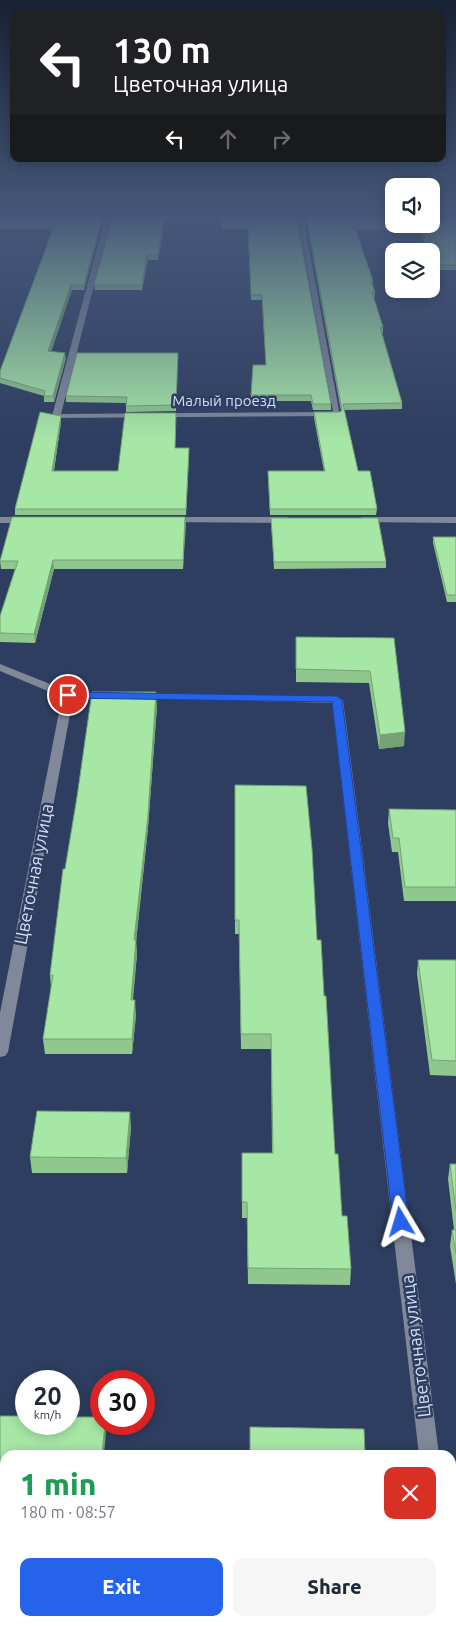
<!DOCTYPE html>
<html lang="en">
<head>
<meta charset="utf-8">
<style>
	body { margin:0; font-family:Ubuntu,sans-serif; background:#f6f6f7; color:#1f2937; height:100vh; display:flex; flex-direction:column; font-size:19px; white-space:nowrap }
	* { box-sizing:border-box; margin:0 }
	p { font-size:16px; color:#747a83 }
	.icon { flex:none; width:28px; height:28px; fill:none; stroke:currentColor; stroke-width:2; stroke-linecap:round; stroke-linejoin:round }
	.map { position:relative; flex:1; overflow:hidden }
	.side { position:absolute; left:0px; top:1450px; width:456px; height:176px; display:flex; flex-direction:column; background:#fff; border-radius:15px 15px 0 0; box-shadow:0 2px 12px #0003 }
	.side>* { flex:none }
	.banner { position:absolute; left:10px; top:10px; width:436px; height:152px; border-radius:10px; box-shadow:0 2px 12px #0003; background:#202124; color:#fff; overflow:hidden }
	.tools { position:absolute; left:385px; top:178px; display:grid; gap:10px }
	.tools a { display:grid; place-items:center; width:55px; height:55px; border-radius:10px; background:#fff; box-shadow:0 2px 12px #0003; font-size:25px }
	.speed { position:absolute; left:15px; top:1370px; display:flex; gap:10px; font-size:25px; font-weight:700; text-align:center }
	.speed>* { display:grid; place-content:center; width:65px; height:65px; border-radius:50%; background:#fff; box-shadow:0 2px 12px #0003; line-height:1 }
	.speed small { font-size:12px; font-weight:400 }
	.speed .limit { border:8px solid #d22; background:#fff; color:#111 }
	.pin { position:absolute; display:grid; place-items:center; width:42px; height:42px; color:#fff; margin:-21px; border:2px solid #fff; border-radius:50%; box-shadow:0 1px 5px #0007 }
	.me { position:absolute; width:55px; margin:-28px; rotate:353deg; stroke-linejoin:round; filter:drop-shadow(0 0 4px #0008) }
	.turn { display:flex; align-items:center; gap:18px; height:105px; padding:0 20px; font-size:22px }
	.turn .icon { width:65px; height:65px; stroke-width:2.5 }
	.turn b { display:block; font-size:35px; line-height:42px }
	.lanes { display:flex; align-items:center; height:48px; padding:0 20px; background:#0003; justify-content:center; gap:25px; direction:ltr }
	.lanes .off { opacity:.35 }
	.round { display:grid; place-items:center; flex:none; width:52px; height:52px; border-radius:10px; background:#f6f6f7 }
	.summary { display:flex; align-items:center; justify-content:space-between; height:85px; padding:0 20px }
	h1 { font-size:30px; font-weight:800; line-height:38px; color:#1e9e55 }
	.primary-button { display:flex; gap:10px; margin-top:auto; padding:10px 20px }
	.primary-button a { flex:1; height:58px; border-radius:10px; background:#2563eb; color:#fff; font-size:20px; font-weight:800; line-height:58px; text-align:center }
	.primary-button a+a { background:#f6f6f7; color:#1f2937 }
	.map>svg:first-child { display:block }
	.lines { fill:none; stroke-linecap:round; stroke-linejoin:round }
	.minor { fill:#80889a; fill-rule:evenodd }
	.wall { fill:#90c78f }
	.shaded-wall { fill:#75a274 }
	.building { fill:#a7e7a6; stroke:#75a274 }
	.route { fill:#2563eb; stroke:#184099 }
	.labels { text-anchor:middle; stroke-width:5; stroke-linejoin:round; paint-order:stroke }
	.far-street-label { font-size:15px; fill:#d3def4; stroke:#2e3e60 }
	.street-label { font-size:18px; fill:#d3def4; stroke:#2e3e60 }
</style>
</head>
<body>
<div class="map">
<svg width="456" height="1626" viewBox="0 0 456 1626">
	<rect width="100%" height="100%" fill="#2e3e60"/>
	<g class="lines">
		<path class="minor" d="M 106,215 L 112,215 L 61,414 L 333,412 L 297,215 L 303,215 L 340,416 L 53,418 L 52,416 Z
			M 0,517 L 27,517 L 32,520 L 27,523 L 0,523 Z
			M 170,517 L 287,517 L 292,520 L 287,523 L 167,522 L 165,520 Z
			M 362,517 L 456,517 L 456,523 L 359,522 L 357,520 Z
			M 0,664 L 70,692 L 107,693 L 113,696 L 107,699 L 73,698 L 8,1052 L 5,1056 L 0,1057 L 0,1013 L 62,697 L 0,671 Z
			M 139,693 L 337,697 L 343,700 L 439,1455 L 419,1455 L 332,703 L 135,698 L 133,696 Z
			M 451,1611 L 456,1613 L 456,1626 L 439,1626 L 438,1621 L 451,1621 Z"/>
	</g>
	<path class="wall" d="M 0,215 L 104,215 L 84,290 L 72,290 L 51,352 L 66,358 L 54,402 L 44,402 L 44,396 L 0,383 L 0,371 L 53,229 L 0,229 Z
		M 166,215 L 158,260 L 148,260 L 142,290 L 95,290 L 94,285 Z
		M 221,215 L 296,215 L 331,404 L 331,410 L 313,410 L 311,401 L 251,401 L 251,395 L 266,365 L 262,300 L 251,300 L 248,229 L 222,229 Z
		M 305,215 L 456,215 L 456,270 L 431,270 L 431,251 L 426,251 L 420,230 L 356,230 L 373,281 L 373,285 L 375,292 L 375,297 L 373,297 L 383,327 L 383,333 L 382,333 L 402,403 L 402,409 L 344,410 L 358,471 L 377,509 L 376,515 L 270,515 L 268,471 L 324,471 L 314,418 L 314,412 L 340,412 L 341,411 Z
		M 178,353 L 176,411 L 126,412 L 126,403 L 66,402 L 66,396 Z
		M 61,416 L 61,422 L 54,471 L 118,471 L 175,448 L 189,454 L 186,515 L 15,515 L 15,509 Z
		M 185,517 L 183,569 L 54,569 L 35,643 L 0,642 L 0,616 L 15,569 L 1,569 L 0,561 Z
		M 271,518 L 386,562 L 386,568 L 274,569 Z
		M 433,537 L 456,537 L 456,602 L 447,602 L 433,543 Z
		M 296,637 L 394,638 L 404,746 L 379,749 L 369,683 L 296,682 Z
		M 157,706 L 148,828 L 136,942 L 137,954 L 133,1000 L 136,1015 L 132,1054 L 45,1054 L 43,1039 L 51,989 L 50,975 L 65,869 Z
		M 235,785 L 317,940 L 324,996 L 335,1154 L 342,1216 L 351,1269 L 350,1285 L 248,1284 L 247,1218 L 242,1218 L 242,1153 L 272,1153 L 271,1049 L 241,1049 L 239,934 L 235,934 Z
		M 389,809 L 456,810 L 456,901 L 404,901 L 398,852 L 392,852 L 388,823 Z
		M 418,960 L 456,960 L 456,1076 L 430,1075 L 417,974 Z
		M 131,1127 L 127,1173 L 32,1173 L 30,1157 Z
		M 450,1164 L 456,1164 L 456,1284 L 450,1246 L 452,1230 L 454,1230 L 448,1179 Z
		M 0,1416 L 106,1424 L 106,1432 L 5,1455 L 5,1500 L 0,1500 Z"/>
	<path class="shaded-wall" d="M 103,215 L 104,215 L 84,290 L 84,285 Z
		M 165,215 L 166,215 L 158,260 L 158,255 Z
		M 147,255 L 148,260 L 142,290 L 142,285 Z
		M 71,285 L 72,290 L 49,357 L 48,351 Z
		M 65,353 L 66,358 L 54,402 L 53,396 Z
		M 61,416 L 61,422 L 53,477 L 52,471 Z
		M 185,517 L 186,525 L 183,569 L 183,560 Z
		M 53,560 L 54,569 L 35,643 L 34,634 Z
		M 156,692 L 157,706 L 148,828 L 136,942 L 137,954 L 131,1015 L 131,1000 L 134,940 Z
		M 405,732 L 404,746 L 379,749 L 380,735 Z
		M 135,1000 L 136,1015 L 132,1054 L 132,1039 Z
		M 130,1112 L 131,1127 L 127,1173 L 126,1158 Z
		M 105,1424 L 106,1424 L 106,1432 L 104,1455 L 102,1455 Z
		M 94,1621 L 97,1621 L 97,1626 L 94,1626 Z"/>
	<path class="building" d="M 0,215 L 103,215 L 84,285 L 71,285 L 48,351 L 65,353 L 53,396 L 44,396 L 45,391 L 0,378 L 0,371 L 55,224 L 0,224 Z
		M 113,215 L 165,215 L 158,255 L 147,255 L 142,285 L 94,285 Z
		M 221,215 L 296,215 L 331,404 L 313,404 L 311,395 L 251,395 L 253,365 L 266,365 L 262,295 L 251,295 L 248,224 L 222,224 Z
		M 306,215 L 394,215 L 394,224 L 431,224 L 431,215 L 456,215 L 456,265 L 432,265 L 431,251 L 428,251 L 421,225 L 354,225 L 373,281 L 371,281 L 375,292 L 372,292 L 383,327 L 380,327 L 402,403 L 343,404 L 358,471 L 370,471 L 377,509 L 270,509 L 268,471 L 325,471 L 314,412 L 340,412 L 342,410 Z
		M 77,353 L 178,353 L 176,405 L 126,406 L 127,397 L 66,396 Z
		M 40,412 L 61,416 L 52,471 L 118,471 L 125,413 L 176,413 L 175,448 L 189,448 L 186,509 L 15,509 Z
		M 12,517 L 185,517 L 183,560 L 53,560 L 34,634 L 0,633 L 0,616 L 18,561 L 0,561 Z
		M 271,518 L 378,518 L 386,562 L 274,562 Z
		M 433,537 L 456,537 L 456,595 L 447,595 Z
		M 296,637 L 394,638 L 405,732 L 380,735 L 370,671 L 296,669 Z
		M 92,692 L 156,692 L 148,815 L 134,940 L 136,940 L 131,1000 L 135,1000 L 132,1039 L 43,1039 L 53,975 L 50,975 L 63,869 L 65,869 L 77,797 Z
		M 235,785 L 306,786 L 312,849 L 317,940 L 321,940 L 324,996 L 326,996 L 335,1154 L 338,1154 L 342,1216 L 347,1216 L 351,1269 L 248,1268 L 247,1202 L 242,1202 L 242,1153 L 273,1153 L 271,1034 L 241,1034 L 239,920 L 235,920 Z
		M 389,809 L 456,810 L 456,887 L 405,887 L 399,838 L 393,838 Z
		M 418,960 L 456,960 L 456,1061 L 432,1060 Z
		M 37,1111 L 130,1112 L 126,1158 L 30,1157 Z
		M 450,1164 L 456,1164 L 456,1211 Z
		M 452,1230 L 456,1230 L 456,1254 Z
		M 0,1416 L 26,1416 L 26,1424 L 69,1424 L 69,1417 L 101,1417 L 101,1424 L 105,1424 L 102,1455 L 5,1455 L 5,1485 L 0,1485 Z
		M 250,1427 L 364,1429 L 365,1455 L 250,1455 Z
		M 0,1587 L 5,1587 L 5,1621 L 94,1621 L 94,1626 L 0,1626 Z
		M 279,1621 L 361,1621 L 361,1626 L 278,1626 Z"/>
	<linearGradient id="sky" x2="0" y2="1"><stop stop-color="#192235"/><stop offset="0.49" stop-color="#46587a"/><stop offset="1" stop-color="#46587a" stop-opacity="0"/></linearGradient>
	<rect width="456" height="442" fill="url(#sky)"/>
	<path class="route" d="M 68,692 L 337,696 L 342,700 L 409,1222 L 406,1227 L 401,1229 L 395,1227 L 393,1222 L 332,702 L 65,698 L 65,693 Z"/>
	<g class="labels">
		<g class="far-street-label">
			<text x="224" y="406">Малый проезд</text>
		</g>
		<g class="street-label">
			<text transform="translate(34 874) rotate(-79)" y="6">Цветочная улица</text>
			<text transform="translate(416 1346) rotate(-97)" y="6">Цветочная улица</text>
		</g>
	</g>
</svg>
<div class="tools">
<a><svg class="icon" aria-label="sound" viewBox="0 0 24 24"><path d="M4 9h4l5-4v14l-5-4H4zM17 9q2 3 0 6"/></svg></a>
<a><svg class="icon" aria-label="layers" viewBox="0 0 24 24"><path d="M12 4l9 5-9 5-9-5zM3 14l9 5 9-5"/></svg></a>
</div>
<div class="speed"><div>20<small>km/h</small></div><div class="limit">30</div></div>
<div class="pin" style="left:68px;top:695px;background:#d93025"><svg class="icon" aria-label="arrive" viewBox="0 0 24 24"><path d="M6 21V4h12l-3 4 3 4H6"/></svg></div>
<svg class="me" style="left:401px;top:1222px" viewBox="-20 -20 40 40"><path d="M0-17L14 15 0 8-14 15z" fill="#2563eb" stroke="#fff" stroke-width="4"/></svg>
<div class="banner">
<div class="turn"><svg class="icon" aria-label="left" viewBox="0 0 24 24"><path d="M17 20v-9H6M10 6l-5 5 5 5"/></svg><div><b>130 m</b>Цветочная улица</div></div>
<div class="lanes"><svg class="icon" aria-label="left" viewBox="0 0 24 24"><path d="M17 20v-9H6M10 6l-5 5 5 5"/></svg><svg class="icon off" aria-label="ahead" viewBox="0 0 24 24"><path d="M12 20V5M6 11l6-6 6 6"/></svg><svg class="icon off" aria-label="right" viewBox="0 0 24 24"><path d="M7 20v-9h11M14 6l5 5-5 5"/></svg></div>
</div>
<section class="side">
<div class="summary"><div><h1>1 min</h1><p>180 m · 08:57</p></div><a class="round" style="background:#d93025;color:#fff"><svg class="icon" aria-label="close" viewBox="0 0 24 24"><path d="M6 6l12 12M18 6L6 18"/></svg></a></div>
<div class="primary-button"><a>Exit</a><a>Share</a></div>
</section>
</div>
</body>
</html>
